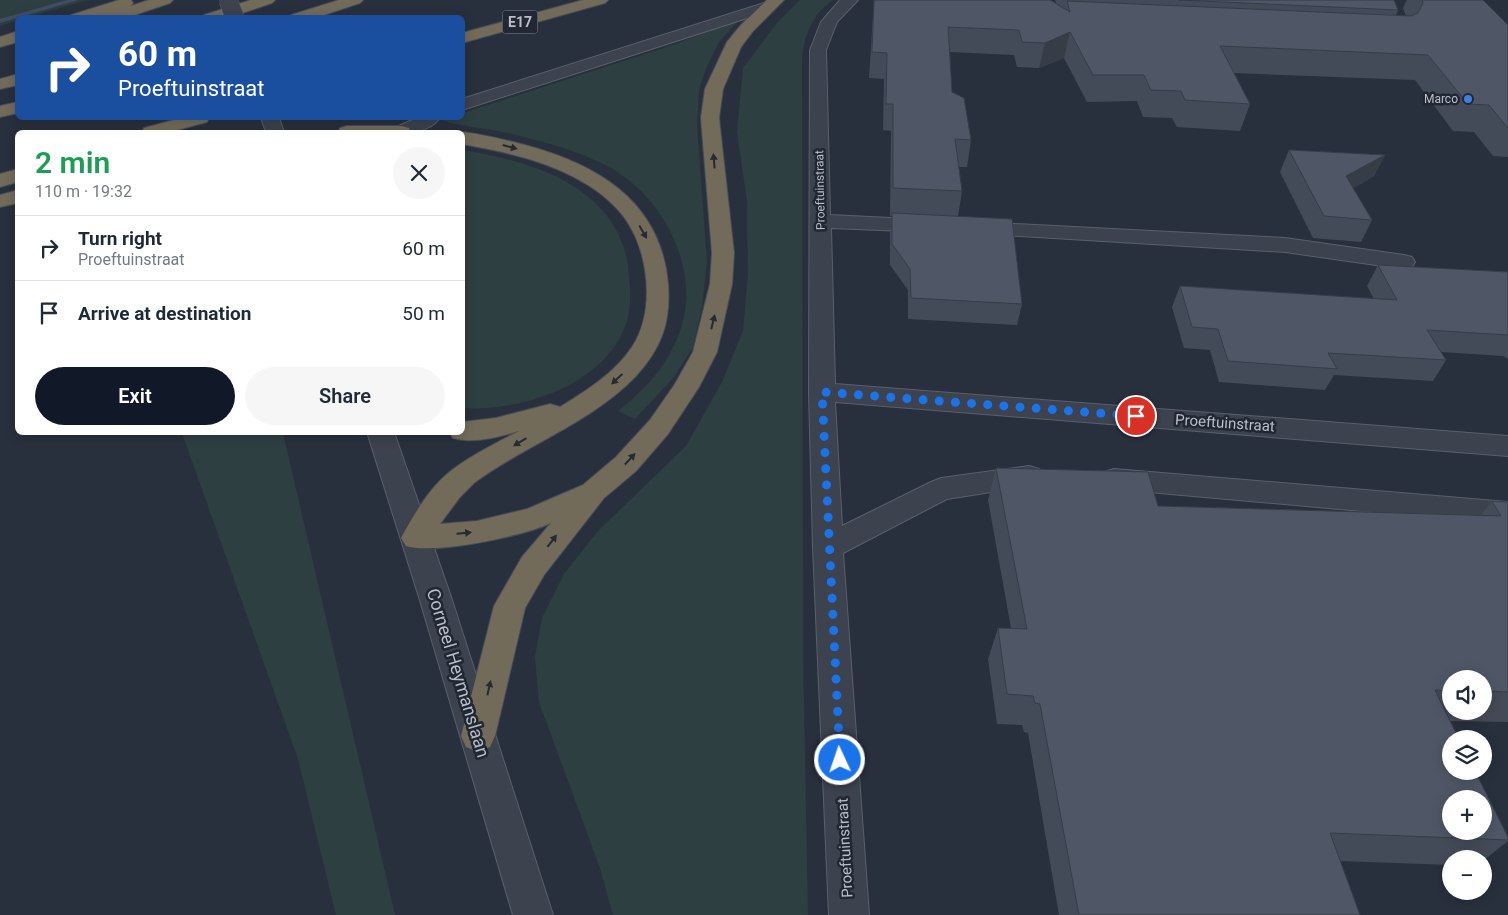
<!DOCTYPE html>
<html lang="en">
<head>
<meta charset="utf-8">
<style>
	body { margin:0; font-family:Roboto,sans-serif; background:#f6f6f7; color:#1f2937; height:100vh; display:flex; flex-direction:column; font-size:19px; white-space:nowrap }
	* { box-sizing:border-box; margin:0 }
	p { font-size:16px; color:#747a83 }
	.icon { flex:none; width:28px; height:28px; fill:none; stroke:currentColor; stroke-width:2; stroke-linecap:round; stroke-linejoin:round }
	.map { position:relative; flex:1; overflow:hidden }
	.side { position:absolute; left:15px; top:130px; width:450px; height:305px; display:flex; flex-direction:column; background:#fff; border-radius:8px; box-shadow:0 2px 12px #0003 }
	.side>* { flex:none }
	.hud { position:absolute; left:15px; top:15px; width:450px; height:105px; border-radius:8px; box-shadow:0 2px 12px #0003; background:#1a4fa0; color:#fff; overflow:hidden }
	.buttons { position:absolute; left:1442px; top:670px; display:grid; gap:10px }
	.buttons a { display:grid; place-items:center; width:50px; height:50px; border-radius:50%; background:#fff; box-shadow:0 2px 12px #0003; font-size:25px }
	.pin { position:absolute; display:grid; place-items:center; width:42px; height:42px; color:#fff; margin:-21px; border:2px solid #fff; border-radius:50%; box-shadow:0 1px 5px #0007 }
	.me { position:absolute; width:55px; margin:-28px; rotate:357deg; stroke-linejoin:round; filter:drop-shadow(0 0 4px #0008) }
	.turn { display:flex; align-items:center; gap:18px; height:105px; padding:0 20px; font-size:22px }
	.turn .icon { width:65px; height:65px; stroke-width:2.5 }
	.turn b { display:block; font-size:35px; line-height:42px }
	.round { display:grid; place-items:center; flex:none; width:52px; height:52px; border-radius:26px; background:#f6f6f7 }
	.summary { display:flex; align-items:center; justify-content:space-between; height:85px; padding:0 20px }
	h1 { font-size:30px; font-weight:600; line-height:38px; color:#1e9e55 }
	.primary-button { display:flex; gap:10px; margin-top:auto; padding:10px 20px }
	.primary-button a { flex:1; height:58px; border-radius:30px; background:#111827; color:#fff; font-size:20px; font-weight:600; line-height:58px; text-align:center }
	.primary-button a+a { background:#f6f6f7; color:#1f2937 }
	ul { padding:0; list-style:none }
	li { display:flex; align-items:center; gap:15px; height:65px; padding:0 20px; border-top:1px solid #e0e1e3 }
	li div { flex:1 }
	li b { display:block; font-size:19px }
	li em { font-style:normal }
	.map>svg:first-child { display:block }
	.green { fill:#2e3f42 }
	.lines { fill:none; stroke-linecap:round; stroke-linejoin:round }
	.stream { fill:#414d65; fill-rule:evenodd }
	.minor-casing { stroke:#5a606b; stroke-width:2 }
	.highway-casing { stroke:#474d58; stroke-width:2 }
	.minor { fill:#3c424e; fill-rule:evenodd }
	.highway { fill:#736b5a; fill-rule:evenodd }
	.minor-bridge-casing { stroke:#5a606b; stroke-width:19; stroke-linecap:butt }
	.minor-bridge { stroke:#3c424e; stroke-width:18 }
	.wall { fill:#444b58; fill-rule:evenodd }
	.shaded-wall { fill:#373d47 }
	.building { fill:#4f5766; stroke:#373d47; fill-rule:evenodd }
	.oneway { fill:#252a35 }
	.route { stroke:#1a73e8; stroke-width:9; stroke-dasharray:0 16.2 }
	.shop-dot { fill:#3f7fe0; stroke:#212733; stroke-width:2 }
	.labels { text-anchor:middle; stroke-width:5; stroke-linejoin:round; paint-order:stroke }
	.far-poi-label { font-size:12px; fill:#b9bec8; stroke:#212733; text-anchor:end }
	.far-street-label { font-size:12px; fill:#b9bec8; stroke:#212733 }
	.shield { fill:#212733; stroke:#8b919b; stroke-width:1 }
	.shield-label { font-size:14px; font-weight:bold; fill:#b9bec8 }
	.street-label { font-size:15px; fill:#b9bec8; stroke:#212733 }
	.near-street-label { font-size:18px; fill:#b9bec8; stroke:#212733 }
</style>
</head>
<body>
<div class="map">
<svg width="1508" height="915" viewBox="0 0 1508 915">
	<rect width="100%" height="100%" fill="#29303d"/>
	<path class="green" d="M 0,0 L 87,0 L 28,17 L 18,18 L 17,20 L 0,26 Z
		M 800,0 L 833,0 C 812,14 803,37 802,62 L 803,656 L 808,915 L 613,915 L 600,868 L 539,702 L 535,657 L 542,618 L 564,574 L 598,531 L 686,446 L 722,382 L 743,331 L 748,274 L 747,201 L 737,132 L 743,68 L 777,23 Z
		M 728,21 L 737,22 L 719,42 L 707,66 L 699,89 L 697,126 L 707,262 L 702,307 L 693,347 L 674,377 L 635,419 L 618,411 C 645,389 663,371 677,339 C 705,276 666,198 609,167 C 573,148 532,138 493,130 C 475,127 458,126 441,120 L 462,118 L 463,113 L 676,44 L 712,30 Z
		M 463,150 C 508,158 561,170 595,203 C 616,222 628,249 629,277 C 631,293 631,314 624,329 C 601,386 519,412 463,408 Z
		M 182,433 L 283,433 L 395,915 L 336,915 L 298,759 Z"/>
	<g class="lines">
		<path class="stream" d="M 67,0 L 78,0 L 0,23 L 0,19 Z"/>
		<g class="minor-casing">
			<path id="minor" d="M 840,0 L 858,0 L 837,22 L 826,50 L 830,215 L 930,220 L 938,221 L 941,226 L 938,231 L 930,232 L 831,228 L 835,384 L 1508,436 L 1508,456 L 835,402 L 842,526 L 931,482 L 941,478 L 1029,466 L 1039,469 L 1043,476 L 1039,483 L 1029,486 L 947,499 L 843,553 L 869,915 L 829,915 L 813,547 L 809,392 L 810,50 L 821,22 Z
				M 767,2 L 772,4 L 775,7 L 772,10 L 462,110 L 462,99 Z
				M 261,118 L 279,118 L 284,132 L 266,132 Z
				M 417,118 L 440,118 C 430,132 407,134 392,132 L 394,128 Z
				M 977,222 L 1285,238 L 1404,255 L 1412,257 L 1415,262 L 1412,267 L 1404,269 L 1285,252 L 969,233 L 966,228 L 969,223 Z
				M 367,432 L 394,432 L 451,597 L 553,915 L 513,915 L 419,597 Z
				M 1114,469 L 1508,502 L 1508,524 L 1114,489 L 1104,486 L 1100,479 L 1104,472 Z"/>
		</g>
		<g class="highway-casing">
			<path id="highway" d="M 119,0 L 131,0 L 133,3 L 131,6 L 149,0 L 173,0 L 170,3 L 126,18 L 100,18 L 102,15 L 95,18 L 69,18 L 71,15 Z
				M 251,0 L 275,0 L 272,3 L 228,18 L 202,18 L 204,15 Z
				M 339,0 L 363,0 L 360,3 L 315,18 L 289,18 L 291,15 Z
				M 583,0 L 608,0 L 605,3 L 462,43 L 462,33 Z
				M 767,0 L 784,0 L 753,31 L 741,47 L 723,89 L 719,118 L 734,253 L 732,284 L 717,352 L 699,387 L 668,434 L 636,471 L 604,498 L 544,575 L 525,608 L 495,736 L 490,747 L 478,752 L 466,747 L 461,736 L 494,606 L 522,557 L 551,523 C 523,536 433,555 406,546 L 401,538 C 413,516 427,492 446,475 C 467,457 495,444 519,431 C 498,437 474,444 453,438 L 449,432 L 462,432 L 462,422 L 496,418 L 550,404 L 560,407 C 586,391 615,373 632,347 C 656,311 649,251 624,217 C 615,205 601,193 588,185 C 550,161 506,152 462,144 L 461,132 C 481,134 501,139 521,144 C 595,163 661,200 668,284 C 671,323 661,349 635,377 C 589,424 525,445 474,483 L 460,497 L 440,524 L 477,521 L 527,509 L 583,485 L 616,457 L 650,420 L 675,384 L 693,352 L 710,284 L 712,253 L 701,118 L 705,89 L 727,42 L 741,25 Z
				M 18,31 L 18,42 L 0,47 L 0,37 Z
				M 18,74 L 18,85 L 0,89 L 0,79 Z
				M 18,102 L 18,113 L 0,117 L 0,106 Z
				M 181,118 L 209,118 L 207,122 L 170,132 L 142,132 L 144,128 Z
				M 347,126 L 402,126 L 409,128 L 411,132 L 338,132 L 340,128 Z
				M 18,169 L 18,182 L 0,187 L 0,174 Z
				M 18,190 L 18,203 L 0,207 L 0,195 Z"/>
		</g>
		<use href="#minor" class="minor"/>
		<use href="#highway" class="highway"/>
		<g class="minor-bridge-casing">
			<path id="minor-bridge" d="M 228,0 L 235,18"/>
		</g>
		<use href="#minor-bridge" class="minor-bridge"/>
	</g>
	<path class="wall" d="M 874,0 L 1050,0 L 1056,3 L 1055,0 L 1394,0 L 1398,10 L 1396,15 L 1406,16 L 1403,8 L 1407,0 L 1483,0 L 1508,25 L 1508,157 L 1493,156 L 1474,132 L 1453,131 L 1415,80 L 1234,73 L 1250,104 L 1240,131 L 1177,127 L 1172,118 L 1143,117 L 1137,101 L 1087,102 L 1064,58 L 1039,68 L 1017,67 L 1014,55 L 950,52 L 952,92 L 971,140 L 967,167 L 959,167 L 962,191 L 958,216 L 1022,304 L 1017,325 L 908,319 L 908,290 L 890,265 L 890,233 L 892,216 L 890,216 L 891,131 L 883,130 L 884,79 L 869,78 Z
		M 1289,150 L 1385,155 L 1374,176 L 1353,188 L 1372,220 L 1361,242 L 1313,238 L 1280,172 Z
		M 1378,265 L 1508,272 L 1508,359 L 1503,356 L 1441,352 L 1446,360 L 1433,381 L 1334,375 L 1325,390 L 1219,382 L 1210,350 L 1184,348 L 1172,307 L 1180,286 L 1374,299 L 1367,286 Z
		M 996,468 L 1158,506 L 1481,515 L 1492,501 L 1508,502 L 1508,722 L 1450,721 L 1508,837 L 1508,841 L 1484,860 L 1484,859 L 1451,859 L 1451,865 L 1340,861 L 1360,915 L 1059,915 L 1028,733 L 1024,732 L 1022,725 L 997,724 L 988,659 L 998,628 L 1011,628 L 988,500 ZM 1451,679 L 1484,679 L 1484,711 L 1451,711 Z"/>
	<path class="shaded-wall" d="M 1070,32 L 1064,58 L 1039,68 L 1045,43 Z
		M 1385,155 L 1374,176 L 1335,197 L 1346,176 Z"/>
	<path class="building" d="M 874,0 L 1050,0 L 1070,12 L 1067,1 L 1411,16 L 1418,13 L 1423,3 L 1422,0 L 1483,0 L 1508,25 L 1508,128 L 1489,105 L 1468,104 L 1428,55 L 1220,46 L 1250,104 L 1185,100 L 1181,91 L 1151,90 L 1144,75 L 1093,75 L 1070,32 L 1045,43 L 1022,42 L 1019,30 L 948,27 L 952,92 L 964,98 L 971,140 L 955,139 L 962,191 L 893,188 L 893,104 L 886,104 L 887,53 L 872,52 Z
		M 1179,0 L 1394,0 L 1398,10 Z
		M 1289,150 L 1385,155 L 1346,176 L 1372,220 L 1324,216 Z
		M 892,213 L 1012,219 L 1022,304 L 911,298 L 910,269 L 892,244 Z
		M 1378,265 L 1508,272 L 1508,335 L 1427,330 L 1446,360 L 1328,353 L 1337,369 L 1228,361 L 1218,329 L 1192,327 L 1180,286 L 1397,300 Z
		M 996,468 L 1148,472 L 1158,506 L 1501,516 L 1492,501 L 1508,502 L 1508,692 L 1484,691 L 1484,679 L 1451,679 L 1451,691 L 1435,690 L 1459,739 L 1451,739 L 1451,771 L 1475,771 L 1508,837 L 1508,840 L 1330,833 L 1360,915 L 1079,915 L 1040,704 L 1035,703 L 1033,696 L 1007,694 L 998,628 L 1027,629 ZM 1451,799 L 1484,799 L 1484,831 L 1451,831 Z"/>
	<defs><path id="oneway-solid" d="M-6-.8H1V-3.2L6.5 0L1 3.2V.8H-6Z" transform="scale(1.25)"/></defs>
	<g class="oneway">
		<use href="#oneway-solid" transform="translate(510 147) rotate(15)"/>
		<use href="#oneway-solid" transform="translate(714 161) rotate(-95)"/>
		<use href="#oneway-solid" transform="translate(643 232) rotate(60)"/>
		<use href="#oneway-solid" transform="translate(713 322) rotate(-76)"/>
		<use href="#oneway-solid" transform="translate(617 379) rotate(137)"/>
		<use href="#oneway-solid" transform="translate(520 442) rotate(149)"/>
		<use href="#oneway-solid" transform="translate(630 459) rotate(-47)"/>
		<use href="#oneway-solid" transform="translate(464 533) rotate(-5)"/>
		<use href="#oneway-solid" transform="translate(552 541) rotate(-52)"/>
		<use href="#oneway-solid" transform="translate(489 688) rotate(-77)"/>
	</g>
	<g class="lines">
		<path class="route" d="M 840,760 L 822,392 L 1136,416"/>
	</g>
	<circle class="shop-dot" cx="1468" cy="99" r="5"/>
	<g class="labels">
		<g class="far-poi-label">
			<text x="1458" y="103">Marco</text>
		</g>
		<g class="far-street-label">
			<text transform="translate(820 190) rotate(-91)" y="4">Proeftuinstraat</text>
		</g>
		<rect class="shield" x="502.5" y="10.5" width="35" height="23" rx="4"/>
		<g class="shield-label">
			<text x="520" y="27">E17</text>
		</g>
		<g class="street-label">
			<text transform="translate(1225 423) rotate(4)" y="5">Proeftuinstraat</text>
			<text transform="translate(845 848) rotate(-93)" y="5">Proeftuinstraat</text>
		</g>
		<g class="near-street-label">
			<text transform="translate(458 673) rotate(73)" y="6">Corneel Heymanslaan</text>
		</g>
	</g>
</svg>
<div class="buttons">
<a><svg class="icon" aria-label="sound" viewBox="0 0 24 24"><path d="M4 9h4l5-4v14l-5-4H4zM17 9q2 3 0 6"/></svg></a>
<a><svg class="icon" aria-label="layers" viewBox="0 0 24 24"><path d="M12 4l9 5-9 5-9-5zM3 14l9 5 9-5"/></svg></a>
<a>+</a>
<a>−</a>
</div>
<div class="pin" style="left:1136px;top:416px;background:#d93025"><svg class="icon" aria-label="arrive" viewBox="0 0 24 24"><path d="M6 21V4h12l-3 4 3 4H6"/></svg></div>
<svg class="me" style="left:840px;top:760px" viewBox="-20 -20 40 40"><circle r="17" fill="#1a73e8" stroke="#fff" stroke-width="3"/><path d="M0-11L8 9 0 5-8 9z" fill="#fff"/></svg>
<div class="hud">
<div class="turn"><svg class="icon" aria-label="right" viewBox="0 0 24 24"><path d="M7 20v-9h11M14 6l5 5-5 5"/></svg><div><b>60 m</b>Proeftuinstraat</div></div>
</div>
<section class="side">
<div class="summary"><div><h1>2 min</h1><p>110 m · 19:32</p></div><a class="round"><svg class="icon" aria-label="close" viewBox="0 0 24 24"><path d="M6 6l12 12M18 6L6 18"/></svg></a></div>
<ul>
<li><svg class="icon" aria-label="right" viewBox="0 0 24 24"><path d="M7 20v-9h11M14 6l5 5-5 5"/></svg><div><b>Turn right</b><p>Proeftuinstraat</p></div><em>60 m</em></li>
<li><svg class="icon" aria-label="arrive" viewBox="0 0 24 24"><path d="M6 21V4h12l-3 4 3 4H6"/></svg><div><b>Arrive at destination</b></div><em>50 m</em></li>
</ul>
<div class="primary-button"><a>Exit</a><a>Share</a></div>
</section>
</div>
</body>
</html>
